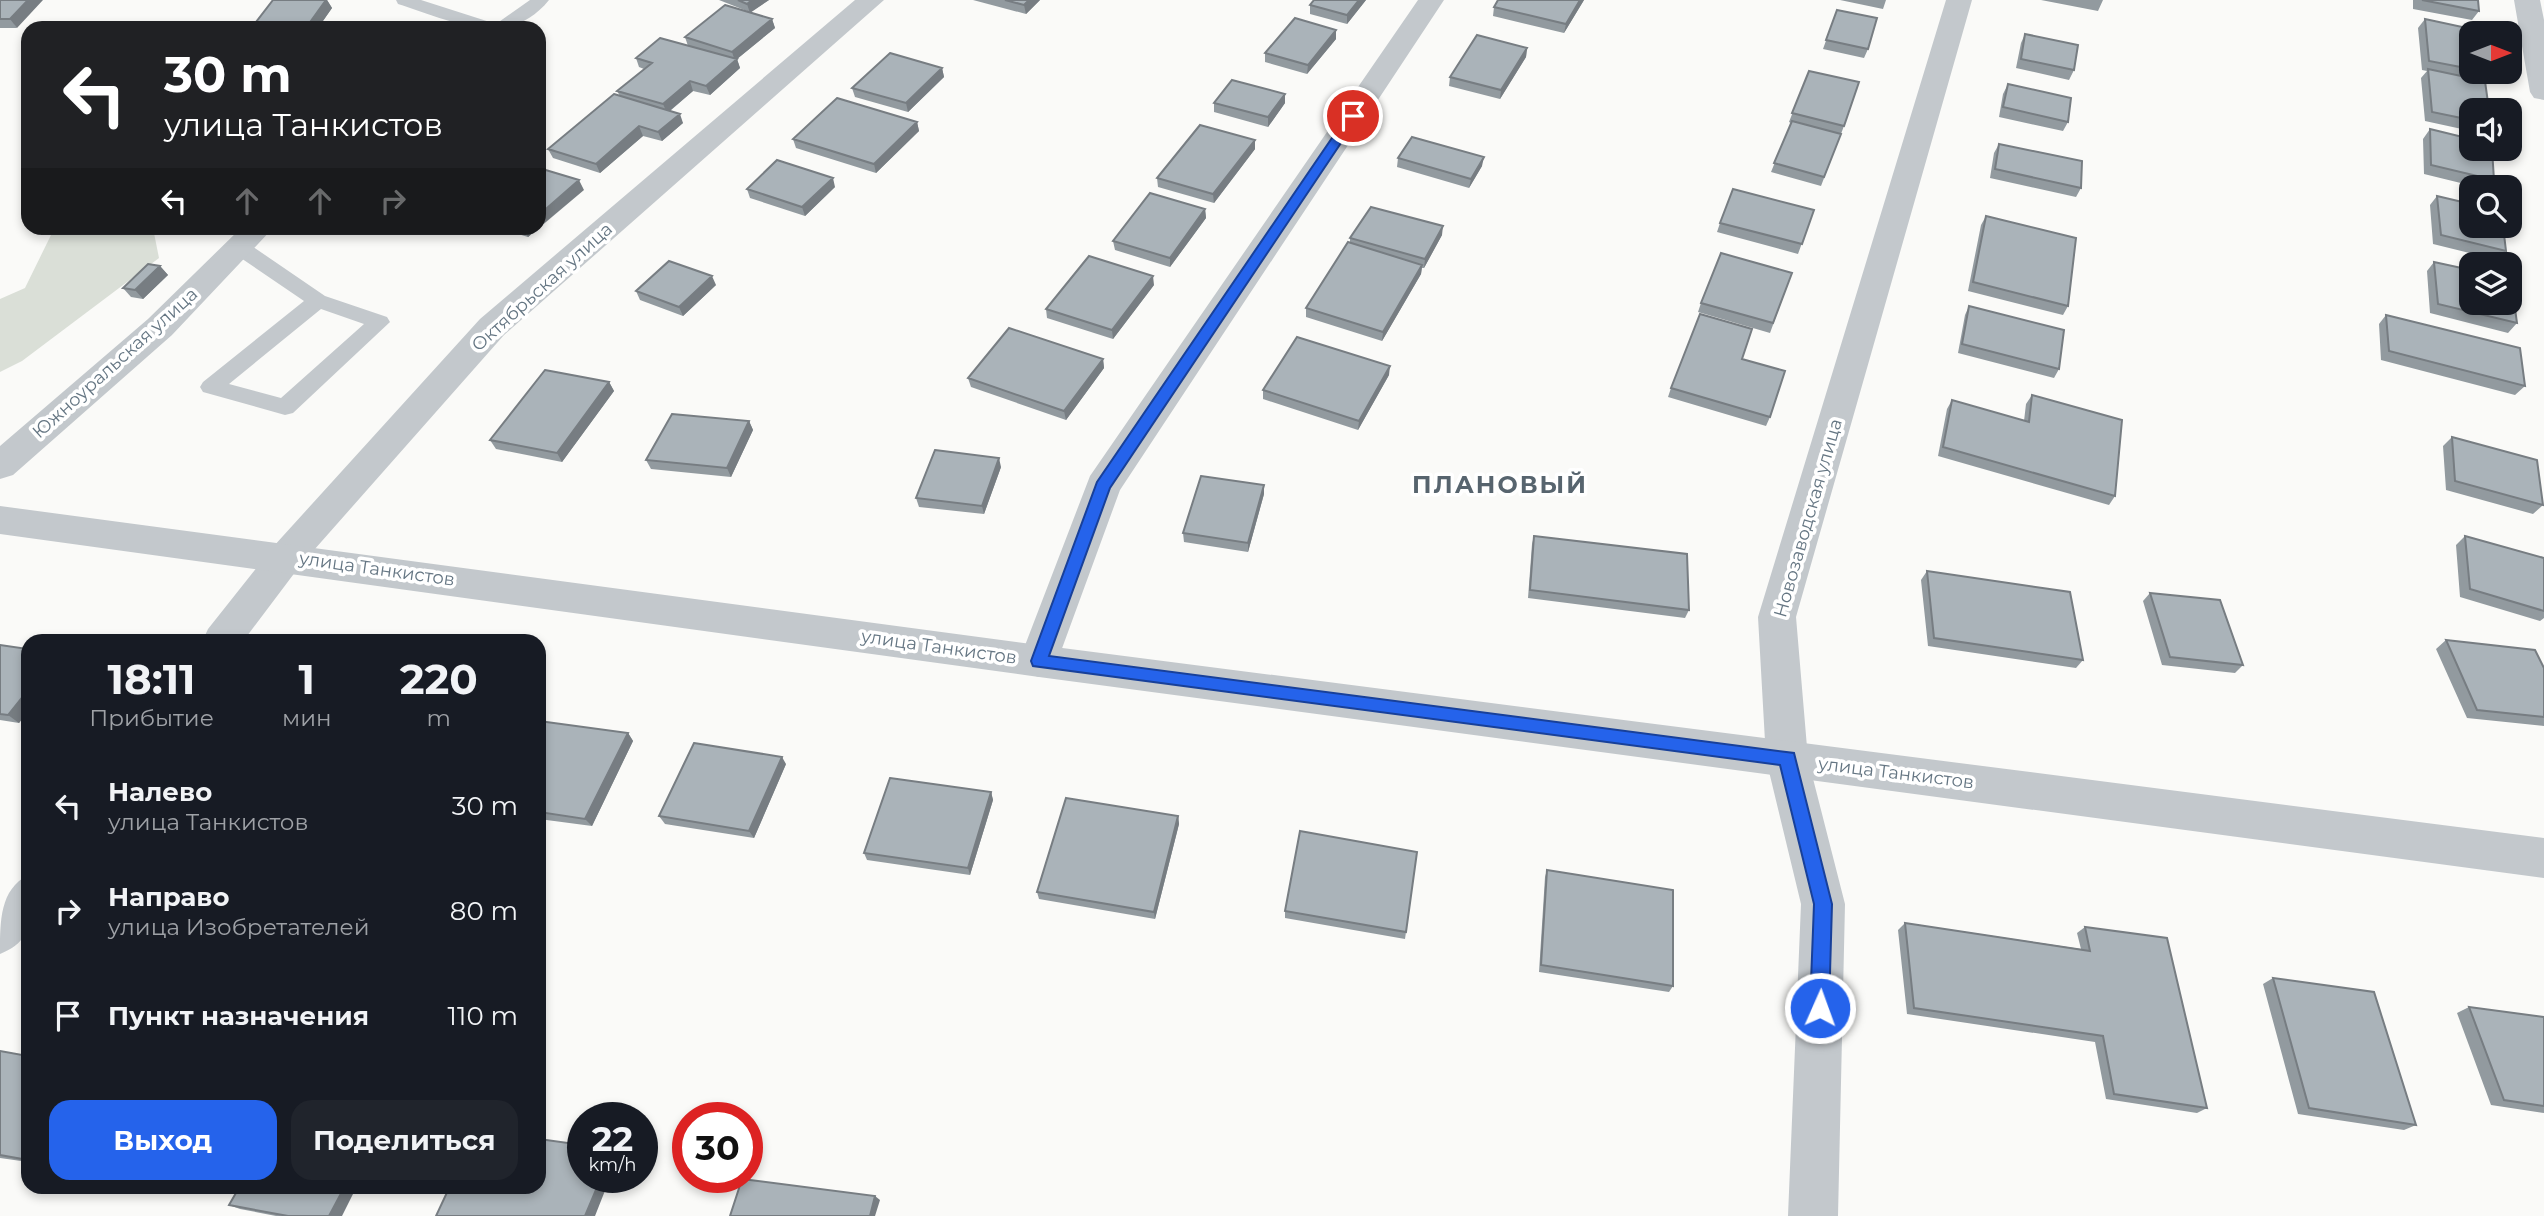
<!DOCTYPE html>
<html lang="ru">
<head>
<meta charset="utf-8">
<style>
	body { margin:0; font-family:Montserrat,sans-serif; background:#20242c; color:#f1f3f6; height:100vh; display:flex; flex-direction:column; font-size:26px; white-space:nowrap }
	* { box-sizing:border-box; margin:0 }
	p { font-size:23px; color:#9ea1a6 }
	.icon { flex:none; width:38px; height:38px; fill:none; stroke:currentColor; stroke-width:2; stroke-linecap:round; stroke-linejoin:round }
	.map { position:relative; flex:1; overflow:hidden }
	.drawer { position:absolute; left:21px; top:634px; width:525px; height:560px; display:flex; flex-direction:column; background:#171b24; border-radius:21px; box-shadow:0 4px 10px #0003 }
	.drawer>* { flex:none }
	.top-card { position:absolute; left:21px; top:21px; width:525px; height:214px; border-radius:21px; box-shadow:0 4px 10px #0003; background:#202124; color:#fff; overflow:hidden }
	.needle { width:46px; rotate:90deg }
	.fabs { position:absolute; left:2459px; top:21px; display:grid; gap:14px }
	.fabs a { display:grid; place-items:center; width:63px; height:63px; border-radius:14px; background:#171b24; box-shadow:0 4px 10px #0003; font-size:35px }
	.speed { position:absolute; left:567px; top:1102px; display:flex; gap:14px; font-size:35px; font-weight:700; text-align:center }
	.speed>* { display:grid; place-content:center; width:91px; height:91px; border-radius:50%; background:#171b24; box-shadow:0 4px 10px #0003; line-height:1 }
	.speed small { font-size:18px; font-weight:400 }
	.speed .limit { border:10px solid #d22; background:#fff; color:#111 }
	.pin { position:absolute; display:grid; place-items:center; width:60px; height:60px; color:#fff; margin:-30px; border:4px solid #fff; border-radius:50%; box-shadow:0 2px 7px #0007 }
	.me { position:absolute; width:77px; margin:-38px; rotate:2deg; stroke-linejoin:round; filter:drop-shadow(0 0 5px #0008) }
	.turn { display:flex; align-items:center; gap:24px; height:147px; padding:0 28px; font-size:32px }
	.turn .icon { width:91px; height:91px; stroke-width:2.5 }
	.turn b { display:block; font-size:49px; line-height:60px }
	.lanes { display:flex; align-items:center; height:66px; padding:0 28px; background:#0003; justify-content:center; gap:35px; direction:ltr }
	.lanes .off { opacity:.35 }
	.eta { display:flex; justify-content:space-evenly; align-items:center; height:119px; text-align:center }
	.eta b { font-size:42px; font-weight:700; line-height:49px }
	.button { display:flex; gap:14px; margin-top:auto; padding:14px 28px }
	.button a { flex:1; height:80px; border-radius:21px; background:#2563eb; color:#fff; font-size:28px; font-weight:700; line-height:80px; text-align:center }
	.button a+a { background:#20242c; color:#f1f3f6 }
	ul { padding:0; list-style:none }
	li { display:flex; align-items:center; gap:21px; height:105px; padding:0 28px }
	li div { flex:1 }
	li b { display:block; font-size:26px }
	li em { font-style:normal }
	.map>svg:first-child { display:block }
	.green { fill:#dadfd7 }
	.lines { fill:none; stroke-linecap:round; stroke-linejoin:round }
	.service { fill:#c3c8cc; fill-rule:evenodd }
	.minor { fill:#c3c8cc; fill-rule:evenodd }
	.tertiary { fill:#c3c8cc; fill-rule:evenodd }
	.wall { fill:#929a9f }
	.shaded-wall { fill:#777d82 }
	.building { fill:#aab3b9; stroke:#777d82; stroke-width:2 }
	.route { fill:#2563eb; stroke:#184099; stroke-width:2 }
	.labels { text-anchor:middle; stroke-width:7; stroke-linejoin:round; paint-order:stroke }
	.street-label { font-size:18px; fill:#657683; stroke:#fff }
	.district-label { font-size:24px; font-weight:bold; letter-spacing:2px; fill:#57646e; stroke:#fff }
</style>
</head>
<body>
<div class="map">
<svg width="2544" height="1216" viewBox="0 0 2544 1216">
	<rect width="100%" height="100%" fill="#fafaf8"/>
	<path class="green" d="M 84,228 L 153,228 L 159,258 L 22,361 L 0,372 L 0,299 L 25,288 L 51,235 Z"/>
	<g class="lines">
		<path class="service" d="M 396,0 L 421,0 L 496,24 L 530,0 L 549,0 C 508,51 449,20 398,4 Z
			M 239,241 L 246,242 L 325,296 L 387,317 L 390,322 L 293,413 L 285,415 L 203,392 L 200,387 L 203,382 L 304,301 L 232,252 L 229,247 L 232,242 ZM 321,309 L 364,324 L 281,398 L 229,384 Z"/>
		<path class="minor" d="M 855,0 L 884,0 L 504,335 L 299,567 L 244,640 L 203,640 L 208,629 L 273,547 L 480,319 Z
			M 1418,0 L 1444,0 L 1120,490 L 1053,673 L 1039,677 L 1025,673 L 1019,661 L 1090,476 Z
			M 1946,0 L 1972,0 L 1796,617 L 1808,759 L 1845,904 L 1838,1216 L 1788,1216 L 1801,904 L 1766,759 L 1758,617 Z
			M 2514,0 L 2540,0 L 2544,20 L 2544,100 L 2534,98 L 2530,92 Z
			M 241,228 L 273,228 L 172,335 L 13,475 L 0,479 L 0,446 L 148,319 Z
			M 28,875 C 28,911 39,939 0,954 C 0,920 0,890 28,875 Z"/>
		<path class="tertiary" d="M 0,506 L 1039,645 L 2544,838 L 2544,878 L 1039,677 L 0,534 Z"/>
	</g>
	<path class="wall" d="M 0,0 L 17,28 L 0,28 Z
		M 273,0 L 327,0 L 332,8 L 318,28 L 254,28 L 253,26 Z
		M 719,0 L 769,0 L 750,12 L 772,19 L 775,28 L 737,59 L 740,68 L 710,95 L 693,91 L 670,111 L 683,123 L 662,141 L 643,136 L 600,173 L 553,158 L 548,149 L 620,96 L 617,91 L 644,69 L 639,67 L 636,58 L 688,46 L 685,37 L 747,11 Z
		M 973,0 L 1040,0 L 1026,14 Z
		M 1314,0 L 1366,0 L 1347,24 L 1310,14 L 1310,5 Z
		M 1584,0 L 1564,33 L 1493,16 L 1494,7 Z
		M 1840,0 L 1886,0 L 1883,9 Z
		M 2041,0 L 2103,0 L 2098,11 Z
		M 2413,0 L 2478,0 L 2479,11 L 2472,20 L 2413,9 Z
		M 1837,10 L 1868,49 L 1864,58 L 1823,49 Z
		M 2425,19 L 2471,33 L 2471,72 L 2486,72 L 2480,80 L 2471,110 L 2471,131 L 2425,121 L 2421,78 L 2427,71 L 2422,70 L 2418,28 Z
		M 1336,30 L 1336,39 L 1307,74 L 1265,62 L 1265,53 Z
		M 2025,34 L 2074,70 L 2069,80 L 2016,68 L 2021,43 Z
		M 1527,48 L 1526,57 L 1500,99 L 1449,86 L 1450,77 Z
		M 942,68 L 944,77 L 908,112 L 855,97 L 852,88 Z
		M 1809,71 L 1844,126 L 1821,186 L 1771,172 L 1791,123 L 1789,122 Z
		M 2008,84 L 2068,122 L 2063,131 L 1999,117 L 2003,94 Z
		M 1285,94 L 1285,103 L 1268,127 L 1214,112 L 1214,103 Z
		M 917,122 L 919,131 L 876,173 L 796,148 L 793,139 Z
		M 2430,129 L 2494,180 L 2488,187 L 2477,187 L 2424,174 L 2423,139 Z
		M 1255,140 L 1255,149 L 1214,203 L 1158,187 L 1157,178 Z
		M 1999,144 L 2081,188 L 2076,197 L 1990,178 L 1994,153 Z
		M 1398,158 L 1482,166 L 1469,188 L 1397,167 Z
		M 835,187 L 805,216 L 750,198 L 747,189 Z
		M 584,190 L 528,237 L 498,228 L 539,228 Z
		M 2437,196 L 2506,251 L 2498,260 L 2433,244 L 2430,205 Z
		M 1205,209 L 1206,218 L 1170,267 L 1115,250 L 1113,241 Z
		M 1814,210 L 1798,254 L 1717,232 L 1720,223 Z
		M 1986,216 L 2068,306 L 2063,315 L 1968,291 L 1981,225 Z
		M 1442,235 L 1424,268 L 1422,268 L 1421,274 L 1382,341 L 1306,317 L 1306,308 L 1350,243 L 1350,238 Z
		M 2434,262 L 2517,323 L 2508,333 L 2430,313 L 2427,271 Z
		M 160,266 L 168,275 L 143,299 L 131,297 L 123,288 Z
		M 1792,273 L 1770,333 L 1698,312 L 1701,303 Z
		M 716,285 L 683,316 L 640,300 L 636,291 Z
		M 1154,285 L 1113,339 L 1047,318 L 1046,309 Z
		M 1969,306 L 2059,369 L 2054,378 L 1958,353 L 1965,315 Z
		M 2386,315 L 2525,386 L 2515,395 L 2381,360 L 2379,324 Z
		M 1103,359 L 1104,368 L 1066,420 L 971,387 L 968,378 Z
		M 1389,375 L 1358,430 L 1263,399 L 1263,390 Z
		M 609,382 L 614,391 L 562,462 L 496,449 L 490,440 Z
		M 1671,388 L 1770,417 L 1766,426 L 1668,397 Z
		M 2032,395 L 2115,496 L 2109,505 L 1938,456 L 1947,409 L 1952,400 L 2024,421 L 2026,404 Z
		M 749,421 L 753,430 L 731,477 L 651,469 L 646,460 Z
		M 2452,437 L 2543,505 L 2533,514 L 2446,490 L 2443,446 Z
		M 1001,467 L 984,514 L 919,507 L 916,498 Z
		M 1264,494 L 1248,552 L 1184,542 L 1183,533 Z
		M 1534,536 L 1689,610 L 1685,618 L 1528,598 L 1532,544 Z
		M 2465,536 L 2544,558 L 2544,618 L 2540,621 L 2460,597 L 2456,545 Z
		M 1927,571 L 2083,660 L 2076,668 L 1928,646 L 1921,580 Z
		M 2150,593 L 2243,665 L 2235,673 L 2162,665 L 2143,601 Z
		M 2446,640 L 2544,668 L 2544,726 L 2467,718 L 2436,649 Z
		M 0,645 L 28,649 L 28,711 L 19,723 L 0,720 Z
		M 539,721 L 628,733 L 633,741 L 592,826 L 539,819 Z
		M 786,764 L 754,838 L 665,824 L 659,816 Z
		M 991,792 L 993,800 L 970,875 L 867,860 L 864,853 Z
		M 1178,816 L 1179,824 L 1155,919 L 1039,899 L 1037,892 Z
		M 1547,870 L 1673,986 L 1669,992 L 1539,972 L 1545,877 Z
		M 1285,911 L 1406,932 L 1405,939 L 1285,918 Z
		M 1905,923 L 2081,949 L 2077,933 L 2085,927 L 2207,1108 L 2197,1113 L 2106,1099 L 2095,1042 L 1907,1014 L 1898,930 Z
		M 2273,978 L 2416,1125 L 2404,1130 L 2298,1114 L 2263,984 Z
		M 2469,1007 L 2544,1017 L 2544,1113 L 2491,1105 L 2457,1013 Z
		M 0,1051 L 28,1056 L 28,1162 L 0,1158 Z
		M 229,1205 L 342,1216 L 276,1216 L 240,1209 Z"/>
	<path class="shaded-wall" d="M 28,0 L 43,0 L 17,28 L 10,19 Z
		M 326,0 L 327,0 L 332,8 L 318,28 L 310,28 L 308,25 Z
		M 752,0 L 769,0 L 750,13 L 747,4 Z
		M 1029,0 L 1040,0 L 1026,14 L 1024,5 Z
		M 1359,0 L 1366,0 L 1347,24 L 1347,15 Z
		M 1580,0 L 1584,0 L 1564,33 L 1566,24 Z
		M 772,19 L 775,28 L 737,59 L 740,68 L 710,95 L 706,86 L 735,61 L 732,52 Z
		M 1336,30 L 1336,39 L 1307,74 L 1308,65 Z
		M 1527,48 L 1526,57 L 1500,99 L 1501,90 Z
		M 942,68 L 944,77 L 908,112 L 906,103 Z
		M 690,81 L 693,91 L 667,113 L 663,104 Z
		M 1285,94 L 1285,103 L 1268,127 L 1268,117 Z
		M 680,114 L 683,123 L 662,141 L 658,132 Z
		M 917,122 L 919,131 L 876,173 L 874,164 Z
		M 639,126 L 643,136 L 600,173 L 596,164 Z
		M 1255,140 L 1255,149 L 1214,203 L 1213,194 Z
		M 1484,157 L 1482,166 L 1469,188 L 1471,179 Z
		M 833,178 L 835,187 L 805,216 L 802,207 Z
		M 579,180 L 584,190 L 528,237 L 523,228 L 539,228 L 539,215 Z
		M 1205,209 L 1206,218 L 1170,267 L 1170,258 Z
		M 1443,226 L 1442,235 L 1424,268 L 1425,259 Z
		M 1422,265 L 1421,274 L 1382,341 L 1383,332 Z
		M 160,266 L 168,275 L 143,299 L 135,290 Z
		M 712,276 L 716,285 L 683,316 L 679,307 Z
		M 1153,276 L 1154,285 L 1113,339 L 1112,330 Z
		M 1103,359 L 1104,368 L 1066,420 L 1064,411 Z
		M 1390,366 L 1389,375 L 1358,430 L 1359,421 Z
		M 609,382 L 614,391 L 562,462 L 557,453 Z
		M 749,421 L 753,430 L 731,477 L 727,468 Z
		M 999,458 L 1001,467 L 984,514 L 982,506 Z
		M 1264,485 L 1264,494 L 1248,552 L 1248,543 Z
		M 28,690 L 28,711 L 19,723 L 8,715 Z
		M 628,733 L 633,741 L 592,826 L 585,819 Z
		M 782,757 L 786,764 L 754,838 L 749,831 Z
		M 991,792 L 993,800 L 970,875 L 968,868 Z
		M 1178,816 L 1179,824 L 1155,919 L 1154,912 Z
		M 601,1178 L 610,1178 L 595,1216 L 585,1216 Z
		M 345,1186 L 357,1186 L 342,1216 L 329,1216 Z
		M 875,1196 L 880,1200 L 875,1216 L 870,1216 Z"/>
	<path class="building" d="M 0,0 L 28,0 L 10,19 L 0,19 Z
		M 273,0 L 326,0 L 308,25 L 253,26 Z
		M 738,0 L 752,0 L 747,4 Z
		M 1005,0 L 1029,0 L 1024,5 Z
		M 1314,0 L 1359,0 L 1347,15 L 1310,5 Z
		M 1498,0 L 1580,0 L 1566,24 L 1494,7 Z
		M 2422,0 L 2478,0 L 2479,11 Z
		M 725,5 L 772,19 L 732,52 L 685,37 Z
		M 1837,10 L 1877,18 L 1868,49 L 1826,40 Z
		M 1295,18 L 1336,30 L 1308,65 L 1265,53 Z
		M 2425,19 L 2481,31 L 2481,33 L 2471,33 L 2471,69 L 2429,61 Z
		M 2025,34 L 2078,45 L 2074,70 L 2021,59 Z
		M 1477,35 L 1527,48 L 1501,90 L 1450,77 Z
		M 660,38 L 737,59 L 706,86 L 690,81 L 663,104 L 617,91 L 652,63 L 636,58 Z
		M 890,53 L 942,68 L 906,103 L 852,88 Z
		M 2428,69 L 2485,81 L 2489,110 L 2471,110 L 2471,120 L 2432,112 Z
		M 1809,71 L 1859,82 L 1844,126 L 1792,113 Z
		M 1232,80 L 1285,94 L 1268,117 L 1214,103 Z
		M 2008,84 L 2071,98 L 2068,122 L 2003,107 Z
		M 614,94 L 680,114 L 658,132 L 639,126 L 596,164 L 548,149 Z
		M 837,98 L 917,122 L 874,164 L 793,139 Z
		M 1792,121 L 1841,134 L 1824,177 L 1774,163 Z
		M 1200,125 L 1255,140 L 1213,194 L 1157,178 Z
		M 2430,129 L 2471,139 L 2471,149 L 2492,149 L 2494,180 L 2431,165 Z
		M 1412,137 L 1484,157 L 1471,179 L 1398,158 Z
		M 1999,144 L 2082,161 L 2081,188 L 1995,169 Z
		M 777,160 L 833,178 L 802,207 L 747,189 Z
		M 539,168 L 579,180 L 539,215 Z
		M 1733,189 L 1814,210 L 1802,244 L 1720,223 Z
		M 1150,193 L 1205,209 L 1170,258 L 1113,241 Z
		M 2437,196 L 2471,204 L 2471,226 L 2503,226 L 2506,251 L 2441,235 Z
		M 1371,207 L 1443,226 L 1425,259 L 1350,238 Z
		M 1986,216 L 2076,238 L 2068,306 L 1973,282 Z
		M 1348,242 L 1422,265 L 1383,332 L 1306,308 Z
		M 1721,253 L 1792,273 L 1773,323 L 1701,303 Z
		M 1089,256 L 1153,276 L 1112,330 L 1046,309 Z
		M 669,261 L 712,276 L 679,307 L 636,291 Z
		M 2434,262 L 2471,270 L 2471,303 L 2510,303 L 2510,280 L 2511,280 L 2517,323 L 2438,304 Z
		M 148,264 L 160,266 L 135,290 L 123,288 Z
		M 1969,306 L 2064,330 L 2059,369 L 1962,344 Z
		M 1700,314 L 1752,329 L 1742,359 L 1785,371 L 1770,417 L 1671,388 Z
		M 2386,315 L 2520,348 L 2525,386 L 2389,351 Z
		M 1009,328 L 1103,359 L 1064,411 L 968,378 Z
		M 1297,337 L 1390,366 L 1359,421 L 1263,390 Z
		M 545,370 L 609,382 L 557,453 L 490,440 Z
		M 2032,395 L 2122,420 L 2115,496 L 1943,447 L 1952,400 L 2029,422 Z
		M 672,414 L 749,421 L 727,468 L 646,460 Z
		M 2452,437 L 2537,460 L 2543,505 L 2455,481 Z
		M 935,450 L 999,458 L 982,506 L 916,498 Z
		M 1201,476 L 1264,485 L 1248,543 L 1183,533 Z
		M 1534,536 L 1687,554 L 1689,610 L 1530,590 Z
		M 2465,536 L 2544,558 L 2544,611 L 2470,589 Z
		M 1927,571 L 2070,592 L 2083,660 L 1934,638 Z
		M 2150,593 L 2220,600 L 2243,665 L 2170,657 Z
		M 2446,640 L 2535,650 L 2544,668 L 2544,717 L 2477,710 Z
		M 0,645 L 28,649 L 28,690 L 8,715 L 0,714 Z
		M 539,721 L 628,733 L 585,819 L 539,812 Z
		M 694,743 L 782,757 L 749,831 L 659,816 Z
		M 890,778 L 991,792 L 968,868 L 864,853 Z
		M 1066,798 L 1178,816 L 1154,912 L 1037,892 Z
		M 1300,831 L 1417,852 L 1406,932 L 1285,911 Z
		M 1547,870 L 1673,890 L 1673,986 L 1541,965 Z
		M 1905,923 L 2090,951 L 2085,927 L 2167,938 L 2207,1108 L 2114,1094 L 2103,1036 L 1914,1008 Z
		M 2273,978 L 2374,992 L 2416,1125 L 2309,1108 Z
		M 2469,1007 L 2544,1017 L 2544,1106 L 2504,1100 Z
		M 0,1051 L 28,1056 L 28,1160 L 0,1155 Z
		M 539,1139 L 583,1145 L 583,1178 L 601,1178 L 585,1216 L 436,1216 L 450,1186 L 539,1186 Z
		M 742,1179 L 875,1196 L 870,1216 L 730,1216 Z
		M 240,1186 L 345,1186 L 329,1216 L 288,1216 L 229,1205 Z"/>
	<path class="route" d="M 1353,112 L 1359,116 L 1110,488 L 1049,656 L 1794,753 L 1832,904 L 1829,1008 L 1827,1015 L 1820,1017 L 1813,1015 L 1810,1008 L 1814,904 L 1780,765 L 1033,666 L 1031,661 L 1097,482 L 1347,116 Z"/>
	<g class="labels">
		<g class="street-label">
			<text transform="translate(542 287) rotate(-42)" y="6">Октябрьская улица</text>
			<text transform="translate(115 363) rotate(-42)" y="6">Южноуральская улица</text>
			<text transform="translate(1808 518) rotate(-74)" y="6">Новозаводская улица</text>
			<text transform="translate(377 569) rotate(8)" y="6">улица Танкистов</text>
			<text transform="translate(939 647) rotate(8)" y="6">улица Танкистов</text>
			<text transform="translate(1896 773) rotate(7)" y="6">улица Танкистов</text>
		</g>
		<g class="district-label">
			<text x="1500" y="493">ПЛАНОВЫЙ</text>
		</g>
	</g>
</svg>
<div class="fabs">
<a><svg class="needle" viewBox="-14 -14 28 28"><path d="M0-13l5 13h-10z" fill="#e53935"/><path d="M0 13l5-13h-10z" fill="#9ea1a6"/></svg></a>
<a><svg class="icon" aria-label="sound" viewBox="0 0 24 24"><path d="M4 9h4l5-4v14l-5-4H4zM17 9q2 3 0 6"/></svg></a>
<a><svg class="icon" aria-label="search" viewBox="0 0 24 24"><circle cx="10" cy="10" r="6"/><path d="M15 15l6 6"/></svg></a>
<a><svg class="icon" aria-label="layers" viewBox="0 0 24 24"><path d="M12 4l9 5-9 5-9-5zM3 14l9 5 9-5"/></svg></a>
</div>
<div class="speed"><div>22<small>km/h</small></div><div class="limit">30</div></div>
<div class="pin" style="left:1353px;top:116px;background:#d93025"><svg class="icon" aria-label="arrive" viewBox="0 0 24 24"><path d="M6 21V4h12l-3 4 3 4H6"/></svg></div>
<svg class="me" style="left:1820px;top:1008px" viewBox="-20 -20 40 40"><circle r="17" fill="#2563eb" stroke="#fff" stroke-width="3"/><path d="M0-11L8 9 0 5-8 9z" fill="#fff"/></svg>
<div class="top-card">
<div class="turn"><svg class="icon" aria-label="left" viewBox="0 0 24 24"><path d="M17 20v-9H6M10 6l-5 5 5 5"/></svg><div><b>30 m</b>улица Танкистов</div></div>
<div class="lanes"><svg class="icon" aria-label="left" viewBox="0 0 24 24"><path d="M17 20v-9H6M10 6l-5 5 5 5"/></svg><svg class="icon off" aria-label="ahead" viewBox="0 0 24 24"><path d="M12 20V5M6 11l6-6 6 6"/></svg><svg class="icon off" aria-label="ahead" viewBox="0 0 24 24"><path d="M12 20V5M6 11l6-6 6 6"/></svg><svg class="icon off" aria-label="right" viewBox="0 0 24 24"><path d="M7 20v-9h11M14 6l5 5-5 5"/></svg></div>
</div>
<section class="drawer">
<div class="eta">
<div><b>18:11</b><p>Прибытие</p></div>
<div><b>1</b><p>мин</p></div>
<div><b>220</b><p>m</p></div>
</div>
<ul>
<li><svg class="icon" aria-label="left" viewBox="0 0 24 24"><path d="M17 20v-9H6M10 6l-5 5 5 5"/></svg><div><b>Налево</b><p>улица Танкистов</p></div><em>30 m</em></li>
<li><svg class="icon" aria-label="right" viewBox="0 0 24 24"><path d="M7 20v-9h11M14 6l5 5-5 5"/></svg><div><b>Направо</b><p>улица Изобретателей</p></div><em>80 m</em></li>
<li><svg class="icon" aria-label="arrive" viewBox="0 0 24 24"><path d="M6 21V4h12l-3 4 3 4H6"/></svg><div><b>Пункт назначения</b></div><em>110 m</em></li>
</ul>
<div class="button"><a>Выход</a><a>Поделиться</a></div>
</section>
</div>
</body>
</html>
